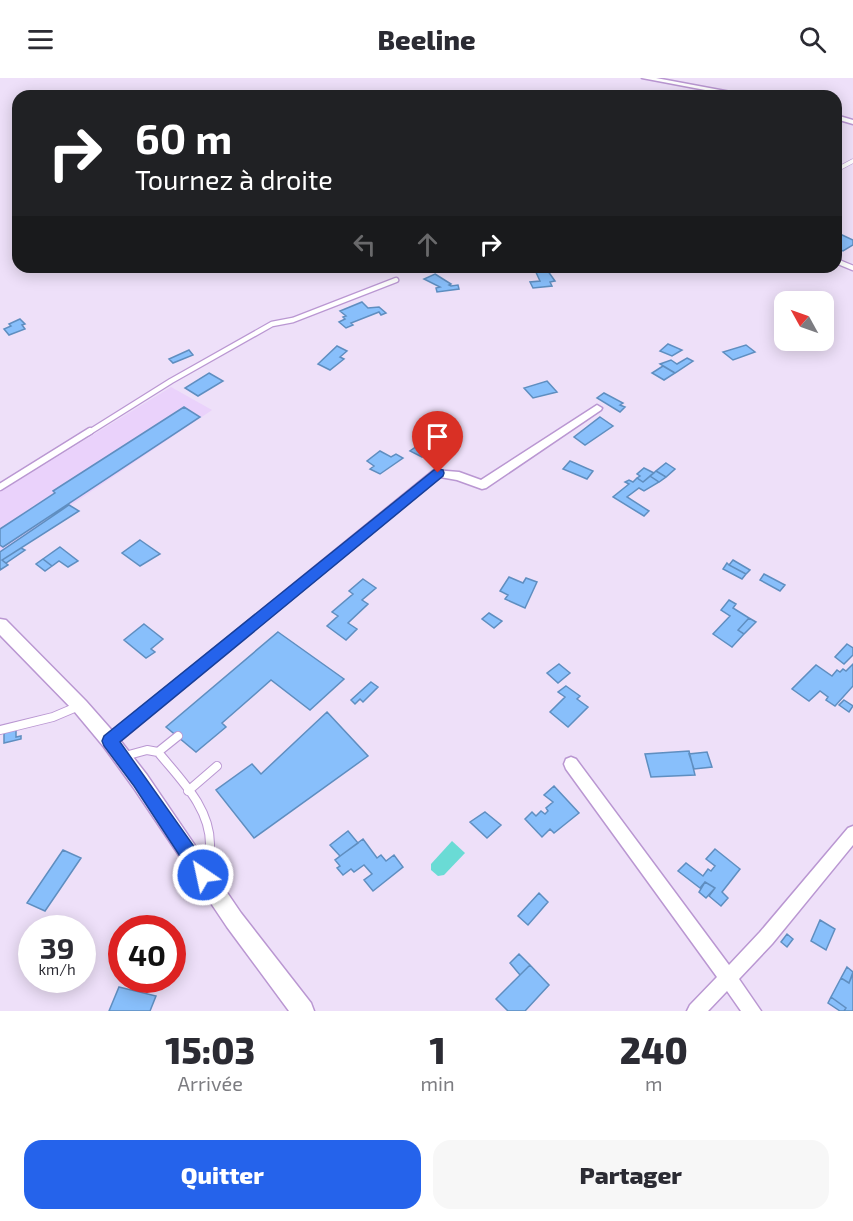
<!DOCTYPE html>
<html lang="fr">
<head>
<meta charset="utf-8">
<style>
	body { margin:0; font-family:"Exo 2",sans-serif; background:#f7f7f7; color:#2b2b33; height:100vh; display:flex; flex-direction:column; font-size:22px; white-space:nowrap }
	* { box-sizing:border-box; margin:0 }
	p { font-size:20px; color:#7c7c81 }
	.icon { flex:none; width:33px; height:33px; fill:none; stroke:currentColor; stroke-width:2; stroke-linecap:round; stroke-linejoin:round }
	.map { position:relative; height:933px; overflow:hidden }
	.sheet { display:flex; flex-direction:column; background:#fff; flex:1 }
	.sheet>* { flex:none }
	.guide { position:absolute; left:12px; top:12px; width:830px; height:183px; border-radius:18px; box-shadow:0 3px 15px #0003; background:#202124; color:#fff; overflow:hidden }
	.needle { width:39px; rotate:310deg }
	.controls { position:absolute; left:774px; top:213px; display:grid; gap:12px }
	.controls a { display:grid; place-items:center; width:60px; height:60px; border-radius:12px; background:#fff; box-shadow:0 3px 15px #0003; font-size:30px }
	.speed { position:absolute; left:18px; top:837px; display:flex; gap:12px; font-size:30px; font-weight:700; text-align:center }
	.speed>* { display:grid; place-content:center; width:78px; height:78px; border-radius:50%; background:#fff; box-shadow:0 3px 15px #0003; line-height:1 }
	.speed small { font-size:15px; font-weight:400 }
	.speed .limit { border:9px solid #d22; background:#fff; color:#111 }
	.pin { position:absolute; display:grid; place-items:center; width:51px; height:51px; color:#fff; margin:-62px -26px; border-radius:50% 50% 50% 0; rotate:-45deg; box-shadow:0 0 6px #0007 }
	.pin .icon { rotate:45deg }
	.me { position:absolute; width:66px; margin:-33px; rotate:326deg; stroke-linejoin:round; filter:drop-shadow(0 0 4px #0008) }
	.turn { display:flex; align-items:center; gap:21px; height:126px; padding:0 24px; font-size:27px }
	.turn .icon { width:78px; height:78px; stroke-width:2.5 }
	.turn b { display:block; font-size:42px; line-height:51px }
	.lanes { display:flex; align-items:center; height:57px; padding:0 24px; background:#0003; justify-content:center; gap:30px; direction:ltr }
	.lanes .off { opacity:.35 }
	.eta { display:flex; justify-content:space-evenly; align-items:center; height:102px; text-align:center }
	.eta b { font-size:36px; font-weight:800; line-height:42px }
	.action { display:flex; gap:12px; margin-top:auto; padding:12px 24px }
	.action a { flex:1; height:69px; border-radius:18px; background:#2563eb; color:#fff; font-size:24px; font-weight:800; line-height:69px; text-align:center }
	.action a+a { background:#f7f7f7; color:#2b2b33 }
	header { display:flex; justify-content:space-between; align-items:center; height:78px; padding:0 24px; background:#fff; font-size:27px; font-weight:800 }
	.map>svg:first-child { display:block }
	.built { fill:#ead2fb }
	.water { fill:#6adbd5 }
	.building { fill:#88bffb; stroke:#5f8ec0; stroke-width:1.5 }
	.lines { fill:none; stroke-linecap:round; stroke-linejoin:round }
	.service-far3-casing { stroke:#ba97d2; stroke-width:5 }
	.service-far2-casing { stroke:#ba97d2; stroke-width:7 }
	.service-far1-casing { stroke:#ba97d2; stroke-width:9 }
	.service-casing { stroke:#ba97d2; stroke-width:10 }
	.minor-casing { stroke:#ba97d2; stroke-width:3 }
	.tertiary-casing { stroke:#ba97d2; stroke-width:3 }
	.service-far3 { stroke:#fff; stroke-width:4 }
	.service-far2 { stroke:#fff; stroke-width:4.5 }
	.service-far1 { stroke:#fff; stroke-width:6 }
	.service { stroke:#fff; stroke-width:8 }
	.minor { fill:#fff; fill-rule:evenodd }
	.tertiary { fill:#fff; fill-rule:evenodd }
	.route { fill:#2563eb; stroke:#184099; stroke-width:1.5 }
</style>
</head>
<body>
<header><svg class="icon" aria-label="menu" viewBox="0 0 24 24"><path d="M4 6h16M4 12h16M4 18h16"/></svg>Beeline<svg class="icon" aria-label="search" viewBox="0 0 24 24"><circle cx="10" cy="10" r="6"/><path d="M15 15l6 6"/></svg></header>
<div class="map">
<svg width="853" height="933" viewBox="0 0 853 933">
	<rect width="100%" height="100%" fill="#eee0f9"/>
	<path class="built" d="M 171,309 L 212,332 L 0,475 L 0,414 Z"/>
	<path class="water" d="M 452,763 L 465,775 L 444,797 L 438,798 L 431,792 L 431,786 Z"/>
	<path class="building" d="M 36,13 L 38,15 L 44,13 L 47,16 L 24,18 L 22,16 Z
		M 840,156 L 853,162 L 853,167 L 843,173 L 836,170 L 836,159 Z
		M 545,189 L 555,203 L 550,204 L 552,208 L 533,210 L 530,204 L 540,203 L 534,190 Z
		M 435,196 L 451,206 L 449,207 L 451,208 L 458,207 L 459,211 L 437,214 L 436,210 L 440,209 L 424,201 Z
		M 362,224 L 368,230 L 379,229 L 386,235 L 381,237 L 379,234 L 351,245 L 353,247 L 346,250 L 339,244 L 345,241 L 343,239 L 346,238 L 340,233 Z
		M 20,241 L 25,246 L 22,247 L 25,251 L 9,257 L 4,251 L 11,248 L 9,246 Z
		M 668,266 L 682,272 L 672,278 L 660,273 Z
		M 746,267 L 755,274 L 733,282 L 723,274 Z
		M 337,268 L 347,273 L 340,279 L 344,281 L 330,292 L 318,286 Z
		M 189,272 L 193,277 L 173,285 L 169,281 Z
		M 687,280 L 693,283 L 675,295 L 660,286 L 671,282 L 677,286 Z
		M 663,288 L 675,295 L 664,302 L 652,295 Z
		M 209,295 L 223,303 L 198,318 L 185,310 Z
		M 547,303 L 557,314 L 533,320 L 524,310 Z
		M 604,315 L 623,325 L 620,327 L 625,329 L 620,334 L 597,320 Z
		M 184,329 L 200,339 L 3,469 L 0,467 L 0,451 L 55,415 L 53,413 Z
		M 600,339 L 613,348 L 585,367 L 574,359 Z
		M 417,368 L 429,373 L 422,379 L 410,373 Z
		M 380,373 L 391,379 L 396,376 L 403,380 L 380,396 L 370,391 L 374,388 L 367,383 Z
		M 570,383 L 593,393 L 587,401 L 563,391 Z
		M 666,385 L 675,391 L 666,399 L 656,393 Z
		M 644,390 L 654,395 L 643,404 L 637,400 L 640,398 L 637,396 Z
		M 656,393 L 666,399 L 659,404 L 650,398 Z
		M 650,398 L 659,404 L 644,413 L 639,410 L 627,419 L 649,433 L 644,438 L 613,419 L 629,406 L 625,404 L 629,402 L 633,404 L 637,400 L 643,404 Z
		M 69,427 L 79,433 L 2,482 L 8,487 L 0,492 L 0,474 Z
		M 140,462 L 160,476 L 140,488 L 122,475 Z
		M 60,469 L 78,483 L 68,489 L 59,483 L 52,488 L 43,481 Z
		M 21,470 L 25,472 L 6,485 L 2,482 Z
		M 43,481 L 52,488 L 45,493 L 36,486 Z
		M 733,482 L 750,492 L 746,496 L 729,487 Z
		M 727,485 L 729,487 L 746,496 L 742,501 L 723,491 Z
		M 764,496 L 785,507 L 780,513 L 760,502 Z
		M 509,499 L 523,505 L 526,500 L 537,504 L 525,530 L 505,521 L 508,517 L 500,513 Z
		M 363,501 L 376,510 L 362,522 L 368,526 L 348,545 L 357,551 L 346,562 L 327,548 L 338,538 L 332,534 L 353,516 L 349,513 Z
		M 729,522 L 736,526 L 733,530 L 749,540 L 738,552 L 744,556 L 732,569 L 713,556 L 730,538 L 721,532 Z
		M 489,535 L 502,543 L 494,550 L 482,541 Z
		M 749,540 L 756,544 L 744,556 L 738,552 Z
		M 144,546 L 163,561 L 151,571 L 155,574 L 146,580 L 124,562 Z
		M 278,554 L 344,601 L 310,632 L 271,602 L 222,645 L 226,649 L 196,674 L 166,649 Z
		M 847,566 L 853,570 L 853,577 L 844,586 L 835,579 Z
		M 559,586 L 570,595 L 558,605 L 547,595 Z
		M 853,586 L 853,608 L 835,628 L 826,622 L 828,619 L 820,613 L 809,623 L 792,611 L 816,587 L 832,598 L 837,592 L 840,594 L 843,591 L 846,593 Z
		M 371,604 L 378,609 L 363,624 L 360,621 L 355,626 L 351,622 Z
		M 566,608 L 580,618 L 577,621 L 588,629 L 568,649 L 550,634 L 565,619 L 558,614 Z
		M 844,622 L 853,628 L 849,634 L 839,627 Z
		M 327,634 L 368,678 L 254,760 L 216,712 L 252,686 L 261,696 Z
		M 16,651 L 16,659 L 21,658 L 21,661 L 4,665 L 4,655 Z
		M 689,673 L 695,697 L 651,699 L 645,676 Z
		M 707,674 L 712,689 L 694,691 L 689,676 Z
		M 554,708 L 579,735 L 554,755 L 550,751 L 542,759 L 525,741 L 532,734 L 536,738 L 541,733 L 545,736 L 548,733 L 546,730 L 553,724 L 544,717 Z
		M 485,734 L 501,747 L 487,760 L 470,744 Z
		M 348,753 L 358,765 L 340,778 L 330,767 Z
		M 363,761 L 377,780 L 381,777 L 386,783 L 394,777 L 403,789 L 373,813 L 364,802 L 372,796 L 364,787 L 354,794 L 351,791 L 343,797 L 337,790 L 340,788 L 335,782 Z
		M 715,771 L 740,791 L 722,814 L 728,820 L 721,828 L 709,818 L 715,810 L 705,804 L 700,810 L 678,793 L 686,785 L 703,798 L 708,791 L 711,793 L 715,788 L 706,781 Z
		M 63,772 L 81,780 L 58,814 L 45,833 L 27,825 Z
		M 705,804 L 715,810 L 706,820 L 699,814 Z
		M 539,815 L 548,824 L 528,847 L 518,838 Z
		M 820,842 L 835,851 L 826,872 L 811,863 Z
		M 787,856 L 793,861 L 787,869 L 781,864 Z
		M 519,876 L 530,887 L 520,897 L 510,885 Z
		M 530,887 L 549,907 L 525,933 L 508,933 L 496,921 Z
		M 847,889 L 853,894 L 849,905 L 841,900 Z
		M 853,896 L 853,933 L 844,933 L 846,930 L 831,919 L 841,900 L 849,905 Z
		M 119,909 L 156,918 L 150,933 L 109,933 Z
		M 831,919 L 846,930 L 844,933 L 840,933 L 828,925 Z"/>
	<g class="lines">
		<g class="service-far3-casing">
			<path id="service-far3" d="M 836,92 L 853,83"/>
		</g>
		<g class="service-far2-casing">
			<path id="service-far2" d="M 836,183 L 853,190
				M 88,355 L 171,303 L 272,246 L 293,242 L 396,202"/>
		</g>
		<g class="service-far1-casing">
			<path id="service-far1" d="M 0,409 L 90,353"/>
		</g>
		<g class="service-casing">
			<path id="service" d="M 0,652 L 53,639 L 79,628
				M 158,674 L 178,658
				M 125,678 L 147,672 L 158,674 C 180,701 211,730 210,768 C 210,776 206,783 205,791
				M 188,713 L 217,688"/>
		</g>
		<g class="minor-casing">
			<path id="minor" d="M 642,0 L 656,0 L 752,18 L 737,18 Z
				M 836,37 L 853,42 L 853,46 L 836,41 Z
				M 597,327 L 602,330 L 601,332 L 486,410 L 482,411 L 457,402 L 440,399 L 115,667 L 110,669 L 105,667 L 103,663 L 105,659 L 434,392 L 459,394 L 481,402 Z
				M 571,679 L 576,681 L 729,887 L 760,854 L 848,750 L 853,748 L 853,767 L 772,866 L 739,901 L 761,933 L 741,933 L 727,913 L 708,933 L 687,933 L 690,927 L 717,899 L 566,691 L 564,686 L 566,681 Z"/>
		</g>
		<g class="tertiary-casing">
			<path id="tertiary" d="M 0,541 L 6,542 L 86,623 L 116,657 L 147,697 L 241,835 L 311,925 L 314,933 L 289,933 L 227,849 L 133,709 L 104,669 L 74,633 L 0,557 Z"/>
		</g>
		<use href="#service-far3" class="service-far3"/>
		<use href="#service-far2" class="service-far2"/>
		<use href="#service-far1" class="service-far1"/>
		<use href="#service" class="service"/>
		<use href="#minor" class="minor"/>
		<use href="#tertiary" class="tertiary"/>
	</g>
	<path class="route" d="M 438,391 L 443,392 L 444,395 L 443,398 L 120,664 L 210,791 L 212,797 L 210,804 L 203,806 L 197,804 L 134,708 L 104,668 L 102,663 L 104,658 L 434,392 Z"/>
</svg>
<div class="controls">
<a><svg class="needle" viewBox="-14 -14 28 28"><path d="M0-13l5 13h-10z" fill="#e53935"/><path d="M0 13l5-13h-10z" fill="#7c7c81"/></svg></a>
</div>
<div class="speed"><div>39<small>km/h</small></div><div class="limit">40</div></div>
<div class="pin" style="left:438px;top:395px;background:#d93025"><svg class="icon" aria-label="arrive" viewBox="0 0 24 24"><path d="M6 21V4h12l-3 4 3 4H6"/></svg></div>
<svg class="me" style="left:203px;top:797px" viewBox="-20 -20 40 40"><circle r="17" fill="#2563eb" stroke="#fff" stroke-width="3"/><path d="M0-11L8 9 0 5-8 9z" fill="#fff"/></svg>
<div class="guide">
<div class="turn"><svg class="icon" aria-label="right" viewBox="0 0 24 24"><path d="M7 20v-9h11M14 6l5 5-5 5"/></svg><div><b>60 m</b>Tournez à droite</div></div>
<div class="lanes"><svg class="icon off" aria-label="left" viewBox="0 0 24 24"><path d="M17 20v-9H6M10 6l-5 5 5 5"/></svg><svg class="icon off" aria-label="ahead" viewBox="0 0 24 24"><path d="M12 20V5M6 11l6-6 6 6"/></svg><svg class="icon" aria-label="right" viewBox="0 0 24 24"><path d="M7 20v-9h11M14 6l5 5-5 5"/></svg></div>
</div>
</div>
<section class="sheet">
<div class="eta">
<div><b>15:03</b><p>Arrivée</p></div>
<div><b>1</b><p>min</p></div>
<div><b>240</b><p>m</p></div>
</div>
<div class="action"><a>Quitter</a><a>Partager</a></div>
</section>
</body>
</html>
